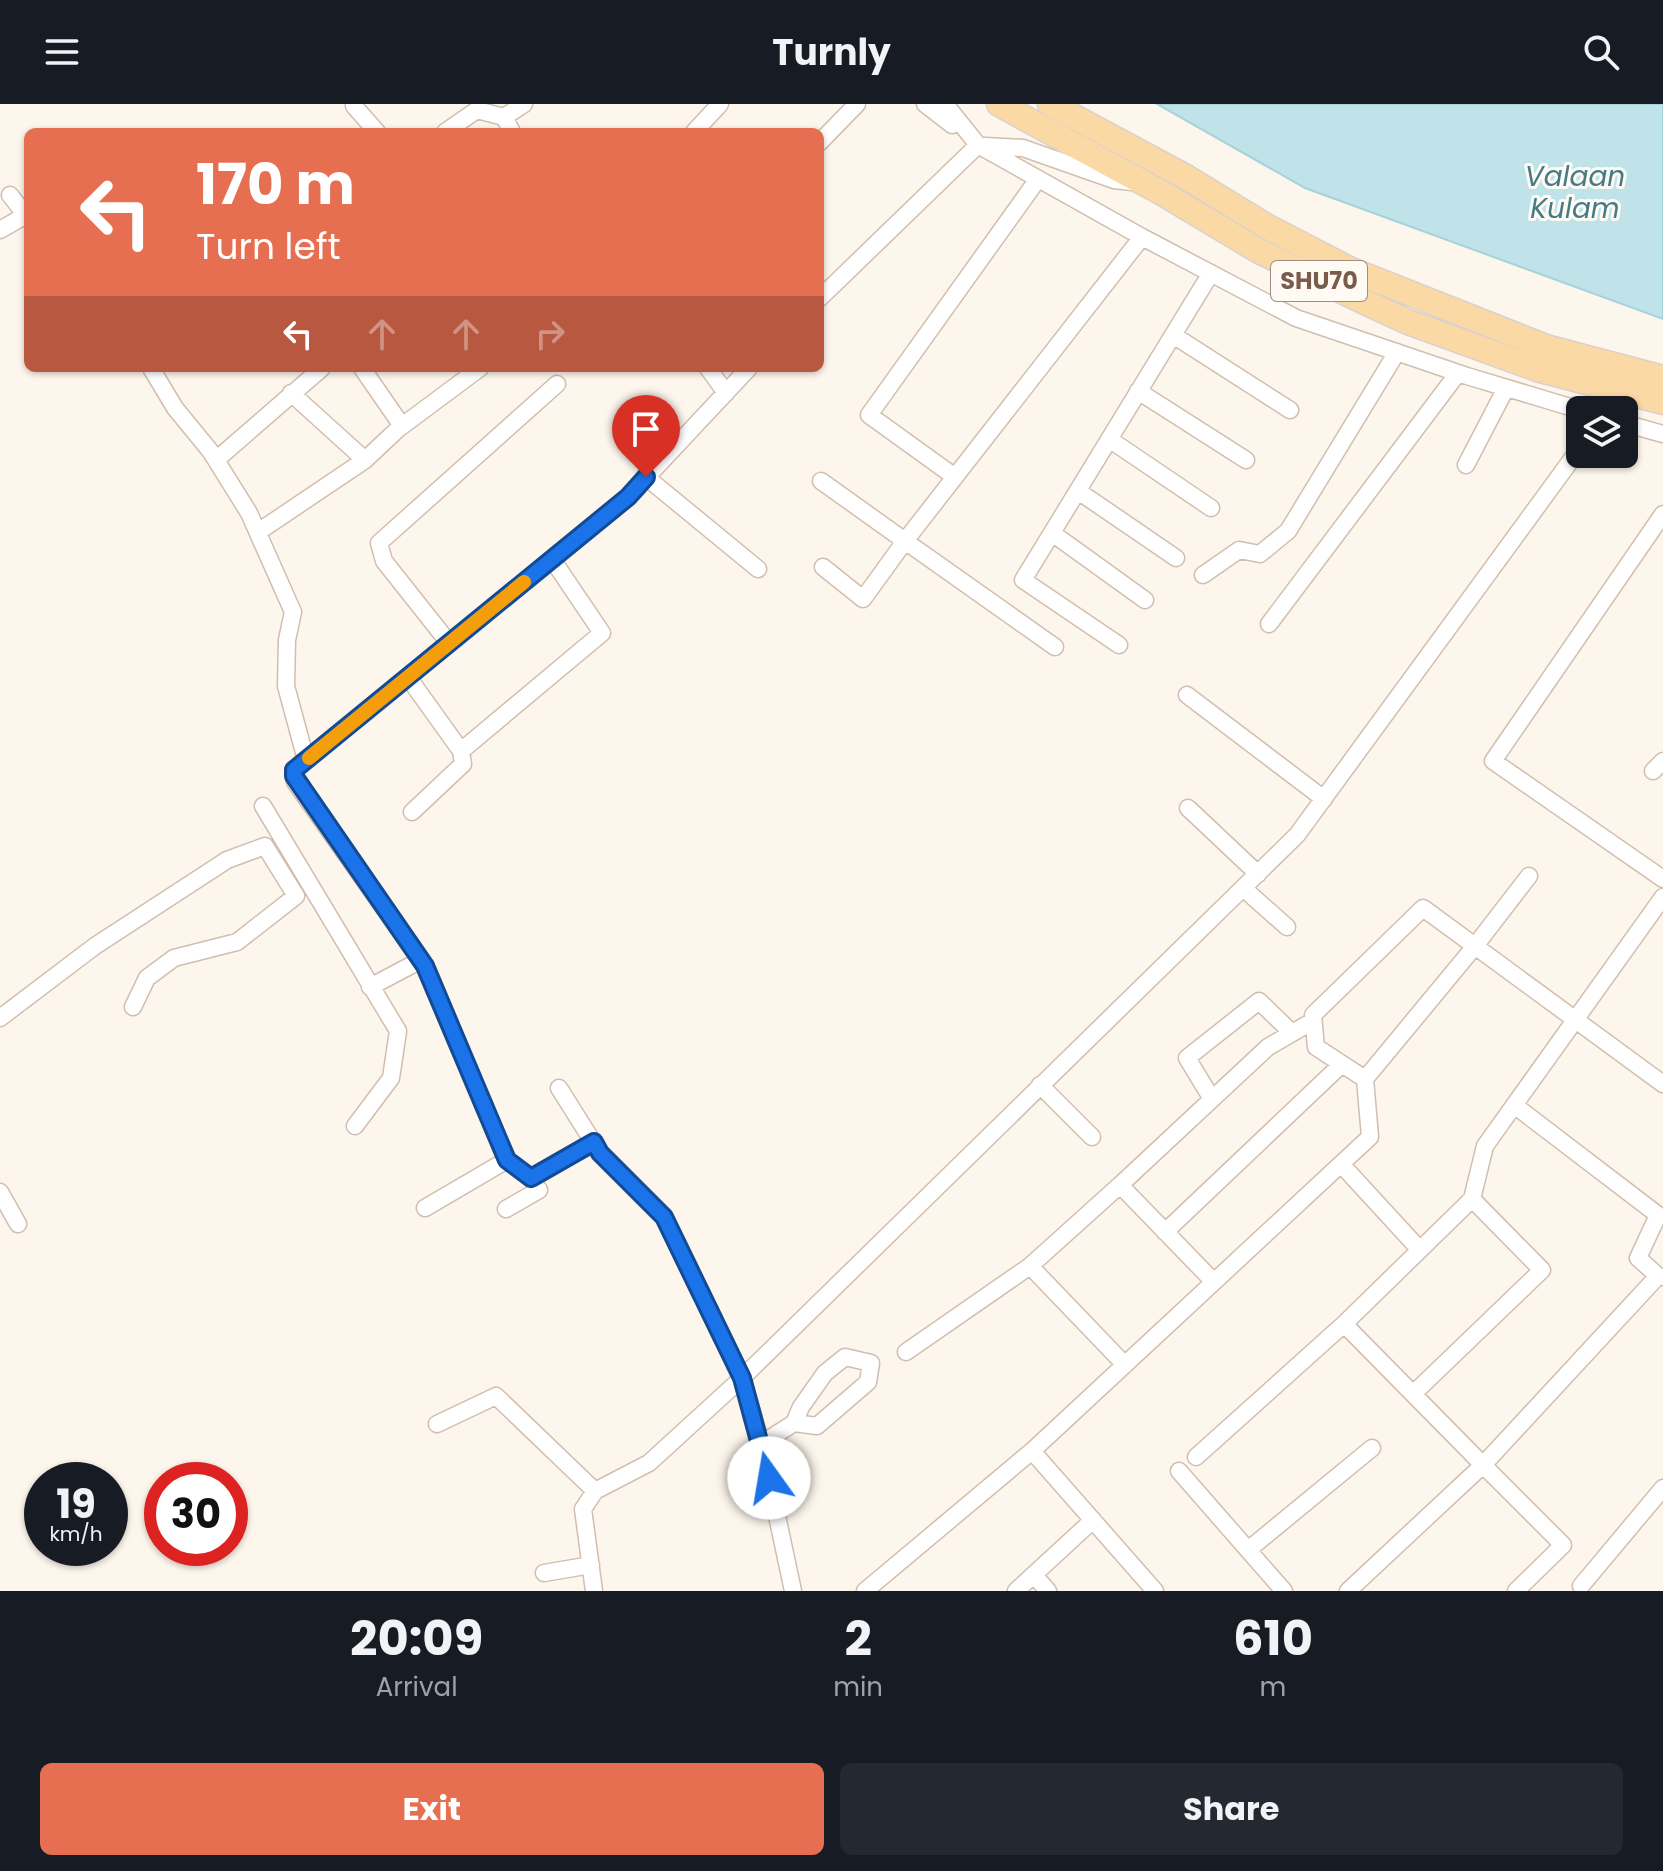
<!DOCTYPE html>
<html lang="en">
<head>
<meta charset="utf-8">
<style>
	body { margin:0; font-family:Poppins,sans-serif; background:#242831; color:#f1f3f6; height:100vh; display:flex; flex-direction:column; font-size:30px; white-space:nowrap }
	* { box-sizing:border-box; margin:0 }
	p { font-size:26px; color:#9ea1a6 }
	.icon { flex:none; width:44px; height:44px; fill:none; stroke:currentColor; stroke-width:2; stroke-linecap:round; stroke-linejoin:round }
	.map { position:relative; height:1487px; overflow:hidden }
	.sheet { display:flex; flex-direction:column; background:#171b24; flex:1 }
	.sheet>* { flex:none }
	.top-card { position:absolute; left:24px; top:24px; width:800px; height:244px; border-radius:12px; box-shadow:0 2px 6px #0004; background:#e76f51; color:#fff; overflow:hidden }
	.controls { position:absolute; left:1566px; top:292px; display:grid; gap:16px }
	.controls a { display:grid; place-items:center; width:72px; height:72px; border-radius:12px; background:#171b24; box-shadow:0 2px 6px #0004; font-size:40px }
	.speed { position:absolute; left:24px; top:1358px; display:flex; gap:16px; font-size:40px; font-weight:700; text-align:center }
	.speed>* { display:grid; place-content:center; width:104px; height:104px; border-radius:50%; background:#171b24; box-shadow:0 2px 6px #0004; line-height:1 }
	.speed small { font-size:20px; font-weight:400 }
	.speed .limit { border:12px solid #d22; background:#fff; color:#111 }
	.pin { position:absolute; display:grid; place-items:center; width:68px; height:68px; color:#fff; margin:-82px -34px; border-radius:50% 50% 50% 0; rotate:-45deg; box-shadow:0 0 8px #0007 }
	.pin .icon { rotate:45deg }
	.me { position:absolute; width:88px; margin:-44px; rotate:347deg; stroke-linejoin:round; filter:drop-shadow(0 0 6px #0008) }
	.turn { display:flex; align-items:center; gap:28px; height:168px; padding:0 40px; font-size:36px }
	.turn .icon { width:104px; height:104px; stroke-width:2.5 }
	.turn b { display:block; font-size:56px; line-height:68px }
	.lanes { display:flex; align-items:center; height:76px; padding:0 40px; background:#0003; justify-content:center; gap:40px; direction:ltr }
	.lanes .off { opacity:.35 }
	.eta { display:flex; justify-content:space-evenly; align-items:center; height:136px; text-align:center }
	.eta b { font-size:48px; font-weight:700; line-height:56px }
	.action { display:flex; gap:16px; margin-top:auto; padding:16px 40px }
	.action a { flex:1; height:92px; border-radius:12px; background:#e76f51; color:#fff; font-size:32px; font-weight:700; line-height:92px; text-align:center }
	.action a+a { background:#242831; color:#f1f3f6 }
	header { display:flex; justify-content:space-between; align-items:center; height:104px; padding:0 40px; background:#171b24; font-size:36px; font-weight:700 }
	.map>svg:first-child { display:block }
	.water { fill:#bfe3e8; stroke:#a5d3da; stroke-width:2 }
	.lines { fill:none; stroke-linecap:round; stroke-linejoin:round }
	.street-casing { stroke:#d1beb0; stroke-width:19 }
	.primary-casing { stroke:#dad1cd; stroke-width:27 }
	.street { stroke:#fff; stroke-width:16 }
	.primary { stroke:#fbd9a5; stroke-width:24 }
	.route-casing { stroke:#114b97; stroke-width:20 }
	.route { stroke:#1a73e8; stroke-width:14 }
	.slow { stroke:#f59e0b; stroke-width:14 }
	.labels { text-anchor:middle; stroke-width:6; stroke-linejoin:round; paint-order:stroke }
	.shield { fill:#fffaf3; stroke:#a28b7f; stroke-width:2 }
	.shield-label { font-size:24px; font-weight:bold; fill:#7a5c4d }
	.water-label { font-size:28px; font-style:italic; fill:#437c86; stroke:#fffaf3 }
</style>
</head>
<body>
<header><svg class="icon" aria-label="menu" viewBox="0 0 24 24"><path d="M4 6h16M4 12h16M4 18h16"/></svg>Turnly<svg class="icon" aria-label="search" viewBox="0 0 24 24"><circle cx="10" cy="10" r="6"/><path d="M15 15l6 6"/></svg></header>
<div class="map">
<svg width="1663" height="1487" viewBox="0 0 1663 1487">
	<rect width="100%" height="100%" fill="#fdf6ec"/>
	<path class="water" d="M 1157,0 L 1663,0 L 1663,215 L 1305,84 Z"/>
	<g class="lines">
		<g class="street-casing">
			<path id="street" d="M 925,0 L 952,21
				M 354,2 L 377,28
				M 504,13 L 512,28
				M 445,28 L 477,6 L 504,13 L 524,0
				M 694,28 L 720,0
				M 820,38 L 857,0
				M 978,41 L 1142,133 L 1296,214 L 1467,272 L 1580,306
				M 985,42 L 1023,44 L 1114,76 L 1132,78
				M 10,91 L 28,114
				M 0,126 L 26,111
				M 820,194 L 978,41 L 945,0
				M 1173,231 L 1290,306
				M 151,264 L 175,304 L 211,348 L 249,409 L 293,508 L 287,536 L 286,582 L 306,656
				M 362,264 L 402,322
				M 708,264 L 726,289
				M 1138,287 L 1246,356
				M 291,289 L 365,356
				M 1624,319 L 1663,330
				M 1109,335 L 1211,404
				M 216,356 L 322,264
				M 1466,361 L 1506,284
				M 646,373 L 758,465
				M 955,373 L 869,311 L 1038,75
				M 821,377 L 905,437 L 1142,133
				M 1078,387 L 1176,454
				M 1663,410 L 1493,657 L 1663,775
				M 258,428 L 365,356 L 398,325 L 480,264
				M 1052,429 L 1145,496
				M 823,463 L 863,495 L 905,437 L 1055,543
				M 1203,471 L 1239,446 L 1260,450 L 1288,427 L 1397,248
				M 1269,520 L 1458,269
				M 449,539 L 384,457 L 379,439 L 557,280
				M 1119,541 L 1023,476 L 1211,169
				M 408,573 L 461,647 L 463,660 L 412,708
				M 1187,591 L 1324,695
				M 461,647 L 602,529 L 552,455
				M 1653,667 L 1663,657
				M 263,702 L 398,927 L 391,974 L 355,1022
				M 1188,704 L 1258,770
				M 1243,784 L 1287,823
				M 370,883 L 421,856
				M 0,914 L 95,842 L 227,756 L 265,742 L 296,792 L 237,838 L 174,854 L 147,874 L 133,903
				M 1365,975 L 1316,943 L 1313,911 L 1423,804 L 1663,980
				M 1040,981 L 1092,1033
				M 559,984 L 600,1049 L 664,1113 L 742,1274 L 763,1346 L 793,1487
				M 1212,995 L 1187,954 L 1259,897 L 1292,929
				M 1514,1001 L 1658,1111 L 1638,1154 L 1658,1172 L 1663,1173
				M 594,1038 L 531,1074 L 507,1056 L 425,862 L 295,678 L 294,666 L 628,393 L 749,264
				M 1341,1060 L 1420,1146
				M 0,1088 L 18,1120
				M 425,1104 L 507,1056
				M 506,1105 L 539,1086 L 531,1074
				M 1165,1128 L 1342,960
				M 1030,1162 L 1125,1261
				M 1214,1178 L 1120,1081 L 1268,943 L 1313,917
				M 906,1248 L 1030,1162 L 1120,1081
				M 1413,1290 L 1542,1166 L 1472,1095
				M 437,1320 L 496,1292 L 595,1387
				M 761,1340 L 794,1319 L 801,1303 L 825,1269 L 845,1253 L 871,1259 L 868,1278 L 817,1322 L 794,1319
				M 1032,1347 L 1155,1487
				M 1196,1353 L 1344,1220
				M 1179,1367 L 1248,1446
				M 544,1469 L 591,1461
				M 1034,1471 L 1048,1487
				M 1581,1482 L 1663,1384
				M 594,1487 L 583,1405 L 595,1387 L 649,1359 L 742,1274 L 1297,731 L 1580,344
				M 865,1487 L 1032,1347 L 1370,1033 L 1365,975 L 1475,842 L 1529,772
				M 1016,1487 L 1093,1416
				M 1284,1487 L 1248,1446 L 1372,1344
				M 1348,1487 L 1483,1361 L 1344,1220 L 1472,1095 L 1485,1042 L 1663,793
				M 1516,1487 L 1563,1441 L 1483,1361 L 1658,1172"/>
		</g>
		<g class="primary-casing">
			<path id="primary" d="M 999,0 L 1162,89 L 1259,147 L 1369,200 L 1408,218 L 1540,266 L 1663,298
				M 1050,0 L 1186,73 L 1268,123 L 1349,165 L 1546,243 L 1663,274"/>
		</g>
		<use href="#street" class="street"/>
		<use href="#primary" class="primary"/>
	</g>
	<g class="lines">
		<g class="route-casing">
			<path id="route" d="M 646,373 L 628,393 L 294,666 L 294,672 L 425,862 L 507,1056 L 531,1074 L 594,1038 L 600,1049 L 664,1113 L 742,1274 L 769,1374"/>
		</g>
		<use href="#route" class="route"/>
		<path class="slow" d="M 309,654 L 524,478"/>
	</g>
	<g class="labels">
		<rect class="shield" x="1271" y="157" width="96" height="40" rx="6"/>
		<g class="shield-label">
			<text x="1319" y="185">SHU70</text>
		</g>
		<g class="water-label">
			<text x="1575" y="82">Valaan<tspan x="1575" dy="32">Kulam</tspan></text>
		</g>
	</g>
</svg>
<div class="controls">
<a><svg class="icon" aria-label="layers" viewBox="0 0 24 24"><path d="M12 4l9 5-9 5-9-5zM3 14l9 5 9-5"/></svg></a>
</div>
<div class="speed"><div>19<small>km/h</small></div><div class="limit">30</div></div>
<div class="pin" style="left:646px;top:373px;background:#d93025"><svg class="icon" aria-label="arrive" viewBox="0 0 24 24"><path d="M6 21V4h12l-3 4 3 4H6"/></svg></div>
<svg class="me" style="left:769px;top:1374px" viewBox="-20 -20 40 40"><circle r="19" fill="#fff"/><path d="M0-13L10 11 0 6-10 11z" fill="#1a73e8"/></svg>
<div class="top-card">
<div class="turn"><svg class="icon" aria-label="left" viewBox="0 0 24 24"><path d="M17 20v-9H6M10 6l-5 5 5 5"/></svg><div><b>170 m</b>Turn left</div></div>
<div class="lanes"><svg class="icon" aria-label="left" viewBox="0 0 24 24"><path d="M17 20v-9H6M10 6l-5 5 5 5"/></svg><svg class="icon off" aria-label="ahead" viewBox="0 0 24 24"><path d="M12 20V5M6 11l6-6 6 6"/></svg><svg class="icon off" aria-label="ahead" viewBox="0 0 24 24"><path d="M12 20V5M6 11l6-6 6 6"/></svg><svg class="icon off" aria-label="right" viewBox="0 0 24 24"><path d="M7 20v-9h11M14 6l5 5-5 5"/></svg></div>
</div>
</div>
<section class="sheet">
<div class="eta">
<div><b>20:09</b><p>Arrival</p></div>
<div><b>2</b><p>min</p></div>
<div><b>610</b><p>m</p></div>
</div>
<div class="action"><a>Exit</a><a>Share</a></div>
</section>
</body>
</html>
